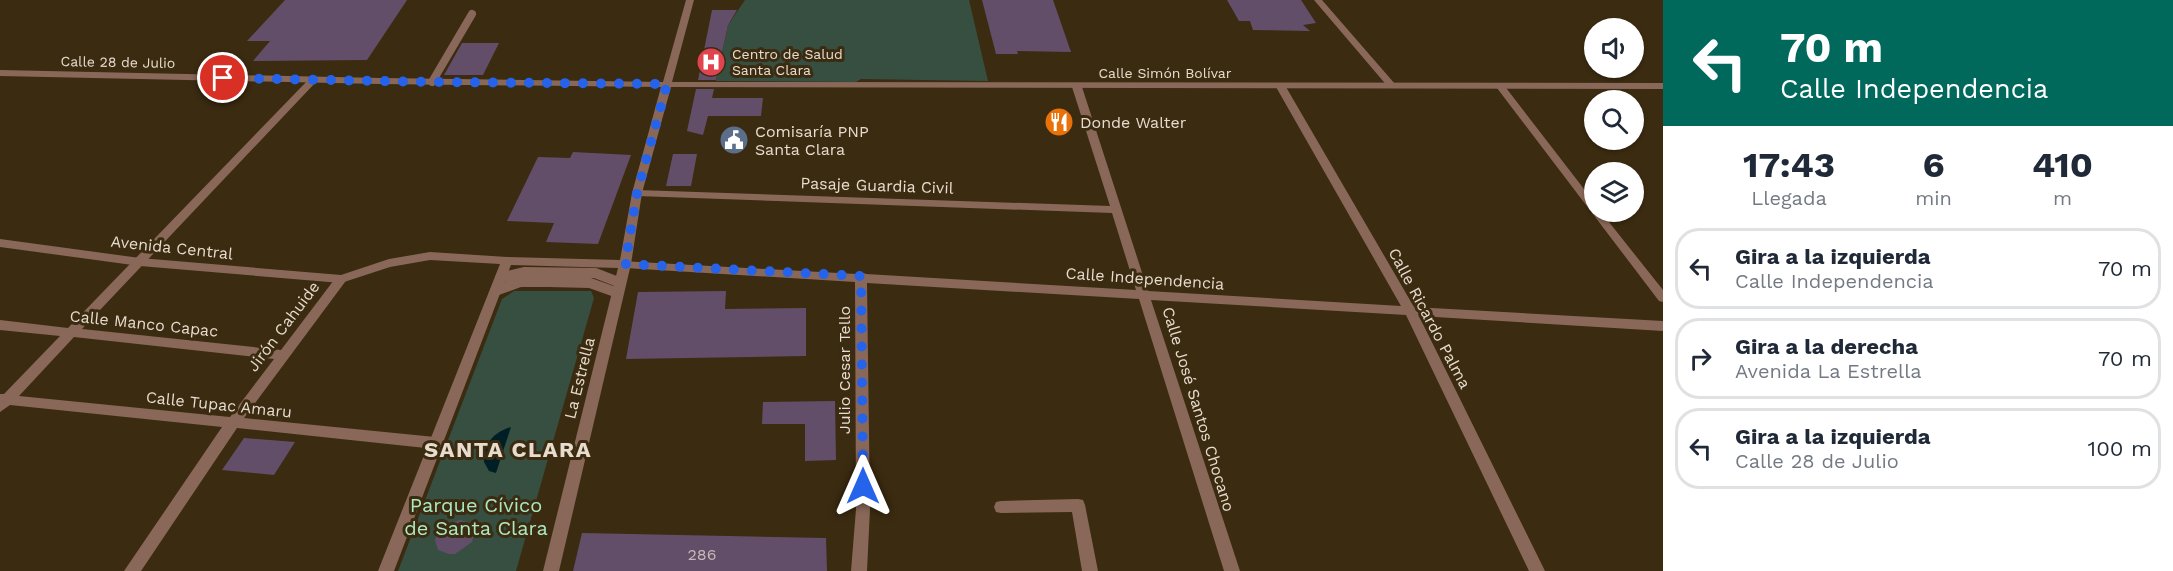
<!DOCTYPE html>
<html lang="es">
<head>
<meta charset="utf-8">
<style>
	body { margin:0; font-family:"Work Sans",sans-serif; background:#f2f2f3; color:#1f2937; height:100vh; display:flex; flex-direction:column; font-size:22px; white-space:nowrap }
	* { box-sizing:border-box; margin:0 }
	p { font-size:20px; color:#747a83 }
	.icon { flex:none; width:33px; height:33px; fill:none; stroke:currentColor; stroke-width:2; stroke-linecap:round; stroke-linejoin:round }
	.map { position:relative; flex:1; overflow:hidden }
	.side { display:flex; flex-direction:column; background:#fff; width:510px }
	.side>* { flex:none }
	.banner { background:#00695c; color:#fff; overflow:hidden }
	.fabs { position:absolute; left:1584px; top:18px; display:grid; gap:12px }
	.fabs a { display:grid; place-items:center; width:60px; height:60px; border-radius:50%; background:#fff; box-shadow:0 2px 4px #0004; font-size:30px }
	.pin { position:absolute; display:grid; place-items:center; width:51px; height:51px; color:#fff; margin:-26px; border:3px solid #fff; border-radius:50%; box-shadow:0 2px 6px #0007 }
	.me { position:absolute; width:66px; margin:-33px; rotate:0deg; stroke-linejoin:round; filter:drop-shadow(0 0 4px #0008) }
	.turn { display:flex; align-items:center; gap:21px; height:126px; padding:0 18px; font-size:27px }
	.turn .icon { width:78px; height:78px; stroke-width:2.5 }
	.turn b { display:block; font-size:42px; line-height:51px }
	.eta { display:flex; justify-content:space-evenly; align-items:center; height:102px; text-align:center }
	.eta b { font-size:36px; font-weight:700; line-height:42px }
	ul { padding:0; list-style:none }
	li { display:flex; align-items:center; gap:18px; height:81px; margin:0 12px 9px; padding:0 6px; border:3px solid #e0e1e3; border-radius:24px }
	li div { flex:1 }
	li b { display:block; font-size:22px }
	li em { font-style:normal }
	main { display:flex; flex:1; min-height:0 }
	.map>svg:first-child { display:block }
	.green { fill:#374f40 }
	.water { fill:#001e25 }
	.building { fill:#624e69 }
	.lines { fill:none; stroke-linecap:round; stroke-linejoin:round }
	.service-far1 { stroke:#8a6859; stroke-width:8 }
	.service { stroke:#8a6859; stroke-width:10 }
	.minor { fill:#8a6859; fill-rule:evenodd }
	.tertiary { fill:#8a6859; fill-rule:evenodd }
	.route { stroke:#2563eb; stroke-width:10; stroke-dasharray:0 18 }
	.labels { text-anchor:middle; stroke-width:6; stroke-linejoin:round; paint-order:stroke }
	.far-poi-label { font-size:14px; fill:#e7dcce; stroke:#3b2b11; text-anchor:start }
	.far-street-label { font-size:14px; fill:#e7dcce; stroke:#3b2b11 }
	.poi-label { font-size:16px; fill:#e7dcce; stroke:#3b2b11; text-anchor:start }
	.street-label { font-size:16px; fill:#e7dcce; stroke:#3b2b11 }
	.near-number-label { font-size:16px; fill:#c6b8b5 }
	.near-park-label { font-size:20px; fill:#ace8c2; stroke:#3b2b11 }
	.district-label { font-size:22px; font-weight:bold; letter-spacing:1.5px; fill:#e7dcce; stroke:#3b2b11 }
</style>
</head>
<body>
<main>
<div class="map">
<svg width="1663" height="571" viewBox="0 0 1663 571">
	<rect width="100%" height="100%" fill="#3b2b11"/>
	<path class="green" d="M 745,0 L 969,0 L 988,81 L 861,79 L 856,82 L 716,81 L 728,25 Z
		M 514,291 L 591,291 L 594,298 L 516,571 L 398,571 L 502,299 Z"/>
	<path class="water" d="M 511,427 L 496,473 L 489,471 L 484,462 C 483,444 494,432 511,427 Z"/>
	<path class="building" d="M 285,0 L 407,0 L 367,60 L 253,61 L 270,41 L 247,41 Z
		M 982,0 L 1053,0 L 1071,52 L 1017,51 L 1018,54 L 996,54 Z
		M 1227,0 L 1301,0 L 1316,23 L 1303,25 L 1310,31 L 1253,30 L 1250,21 L 1239,21 Z
		M 712,10 L 737,10 L 728,25 L 716,80 L 698,80 Z
		M 462,43 L 499,43 L 483,75 L 444,75 Z
		M 696,89 L 714,89 L 712,98 L 763,98 L 761,116 L 708,116 L 703,135 L 687,131 Z
		M 573,152 L 631,155 L 598,244 L 546,242 L 554,223 L 507,221 L 538,157 L 570,158 Z
		M 673,154 L 697,154 L 691,186 L 666,186 Z
		M 726,291 L 725,309 L 806,308 L 806,356 L 626,359 L 638,292 Z
		M 835,401 L 836,460 L 805,461 L 805,424 L 762,424 L 763,402 Z
		M 244,438 L 295,442 L 274,475 L 222,470 Z
		M 460,520 L 471,523 L 474,527 L 475,532 L 472,542 L 455,554 L 449,554 L 438,550 L 435,540 L 437,534 L 447,524 Z
		M 582,533 L 826,538 L 827,571 L 573,571 Z"/>
	<g class="lines">
		<path class="service-far1" d="M 432,82 L 472,14"/>
		<path class="service" d="M 500,278 L 524,272 L 595,273 L 621,283
			M 495,291 L 520,282 L 549,282 L 590,283 L 618,293"/>
		<path class="minor" d="M 1314,0 L 1322,0 L 1395,84 L 1395,88 L 1389,88 Z
			M 313,77 L 316,78 L 316,82 L 82,329 L 281,350 L 337,276 L 345,276 L 347,279 L 345,282 L 244,418 L 435,437 L 440,439 L 442,443 L 440,447 L 435,449 L 237,428 L 141,571 L 124,571 L 222,427 L 10,405 L 0,412 L 0,394 L 4,394 L 60,336 L 0,330 L 0,320 L 68,328 L 310,78 ZM 74,337 L 274,359 L 230,417 L 19,396 Z
			M 1500,83 L 1503,84 L 1594,202 L 1594,212 L 1601,212 L 1663,290 L 1663,302 L 1659,301 L 1497,88 L 1495,86 Z
			M 1077,84 L 1082,87 L 1148,291 L 1401,306 L 1276,87 L 1281,84 L 1286,87 L 1414,307 L 1663,321 L 1663,331 L 1419,316 L 1545,571 L 1529,571 L 1406,315 L 1151,300 L 1240,571 L 1224,571 L 1139,299 L 867,283 L 870,509 L 867,571 L 851,571 L 856,509 L 855,282 L 625,268 L 621,267 L 619,264 L 621,261 L 856,274 L 861,272 L 866,274 L 1136,290 L 1112,213 L 637,196 L 632,193 L 637,190 L 1110,206 L 1072,87 Z
			M 1078,499 L 1083,500 L 1085,505 L 1098,571 L 1082,571 L 1072,512 L 1001,513 L 996,512 L 994,507 L 996,502 L 1001,501 Z"/>
		<path class="tertiary" d="M 686,0 L 694,0 L 672,82 L 1663,83 L 1663,89 L 671,87 L 642,193 L 631,264 L 559,571 L 543,571 L 618,268 L 511,265 L 394,571 L 378,571 L 500,264 L 430,260 L 390,267 L 341,283 L 140,266 L 0,247 L 0,239 L 140,258 L 341,275 L 389,259 L 430,252 L 507,257 L 620,260 L 632,193 L 661,87 L 380,84 L 0,76 L 0,70 L 380,78 L 663,82 Z"/>
	</g>
	<g class="lines">
		<path class="route" d="M 223,78 L 432,82 L 667,84 L 637,193 L 625,264 L 861,276 L 863,486"/>
	</g>
	<defs>
		<g id="hospital-disc" transform="scale(1.5)"><circle r="9.5" fill="#e0444e" stroke="#3b2b11"/><path d="M-5-5h3v3.5h4V-5h3V5h-3V1.5h-4V5h-3Z" fill="#fff"/></g>
		<g id="restaurant-disc" transform="scale(1.5)"><circle r="9.5" fill="#e8710a" stroke="#3b2b11"/><path d="M-5-6h1v4h1v-4h1v4h1v-4h1v5L-1.5 .5V6h-2V.5L-5-1ZM5-6V6H3V1.5H1.5Q1.5-4 5-6Z" fill="#fff"/></g>
		<g id="civic-disc" transform="scale(1.5)"><circle r="9.5" fill="#5c6f8a" stroke="#3b2b11"/><path d="M-.6-6.5H3V-4.5H.6V-3L4-1V1h2V6H-6V1h2V-1L-.6-3ZM-1.2 2.5V6h2.4V2.5Z" fill="#fff"/></g>
	</defs>
	<g fill-rule="evenodd">
		<use href="#hospital-disc" x="711" y="62"/>
		<use href="#restaurant-disc" x="1059" y="122"/>
		<use href="#civic-disc" x="734" y="140"/>
	</g>
	<g class="labels">
		<g class="far-poi-label">
			<text x="732" y="59">Centro de Salud<tspan x="732" dy="16">Santa Clara</tspan></text>
		</g>
		<g class="far-street-label">
			<text transform="translate(118 62) rotate(1)" y="5">Calle 28 de Julio</text>
			<text x="1165" y="78">Calle Simón Bolívar</text>
		</g>
		<g class="poi-label">
			<text x="1080" y="128">Donde Walter</text>
			<text x="755" y="137">Comisaría PNP<tspan x="755" dy="18">Santa Clara</tspan></text>
		</g>
		<g class="street-label">
			<text transform="translate(877 185) rotate(2)" y="6">Pasaje Guardia Civil</text>
			<text transform="translate(172 247) rotate(6)" y="6">Avenida Central</text>
			<text transform="translate(1145 278) rotate(4)" y="6">Calle Independencia</text>
			<text transform="translate(1430 318) rotate(62)" y="6">Calle Ricardo Palma</text>
			<text transform="translate(144 323) rotate(6)" y="6">Calle Manco Capac</text>
			<text transform="translate(283 326) rotate(-53)" y="6">Jirón Cahuide</text>
			<text transform="translate(844 370) rotate(-90)" y="6">Julio Cesar Tello</text>
			<text transform="translate(579 378) rotate(-76)" y="6">La Estrella</text>
			<text transform="translate(219 404) rotate(6)" y="6">Calle Tupac Amaru</text>
			<text transform="translate(1199 409) rotate(73)" y="6">Calle José Santos Chocano</text>
		</g>
		<g class="near-number-label">
			<text x="702" y="560">286</text>
		</g>
		<g class="near-park-label">
			<text x="476" y="512">Parque Cívico<tspan x="476" dy="23">de Santa Clara</tspan></text>
		</g>
		<g class="district-label">
			<text x="508" y="457">SANTA CLARA</text>
		</g>
	</g>
</svg>
<div class="fabs">
<a><svg class="icon" aria-label="sound" viewBox="0 0 24 24"><path d="M4 9h4l5-4v14l-5-4H4zM17 9q2 3 0 6"/></svg></a>
<a><svg class="icon" aria-label="search" viewBox="0 0 24 24"><circle cx="10" cy="10" r="6"/><path d="M15 15l6 6"/></svg></a>
<a><svg class="icon" aria-label="layers" viewBox="0 0 24 24"><path d="M12 4l9 5-9 5-9-5zM3 14l9 5 9-5"/></svg></a>
</div>
<div class="pin" style="left:223px;top:78px;background:#d93025"><svg class="icon" aria-label="arrive" viewBox="0 0 24 24"><path d="M6 21V4h12l-3 4 3 4H6"/></svg></div>
<svg class="me" style="left:863px;top:486px" viewBox="-20 -20 40 40"><path d="M0-17L14 15 0 8-14 15z" fill="#2563eb" stroke="#fff" stroke-width="4"/></svg>
</div>
<section class="side">
<div class="banner">
<div class="turn"><svg class="icon" aria-label="left" viewBox="0 0 24 24"><path d="M17 20v-9H6M10 6l-5 5 5 5"/></svg><div><b>70 m</b>Calle Independencia</div></div>
</div>
<div class="eta">
<div><b>17:43</b><p>Llegada</p></div>
<div><b>6</b><p>min</p></div>
<div><b>410</b><p>m</p></div>
</div>
<ul>
<li><svg class="icon" aria-label="left" viewBox="0 0 24 24"><path d="M17 20v-9H6M10 6l-5 5 5 5"/></svg><div><b>Gira a la izquierda</b><p>Calle Independencia</p></div><em>70 m</em></li>
<li><svg class="icon" aria-label="right" viewBox="0 0 24 24"><path d="M7 20v-9h11M14 6l5 5-5 5"/></svg><div><b>Gira a la derecha</b><p>Avenida La Estrella</p></div><em>70 m</em></li>
<li><svg class="icon" aria-label="left" viewBox="0 0 24 24"><path d="M17 20v-9H6M10 6l-5 5 5 5"/></svg><div><b>Gira a la izquierda</b><p>Calle 28 de Julio</p></div><em>100 m</em></li>
</ul>
</section>
</main>
</body>
</html>
